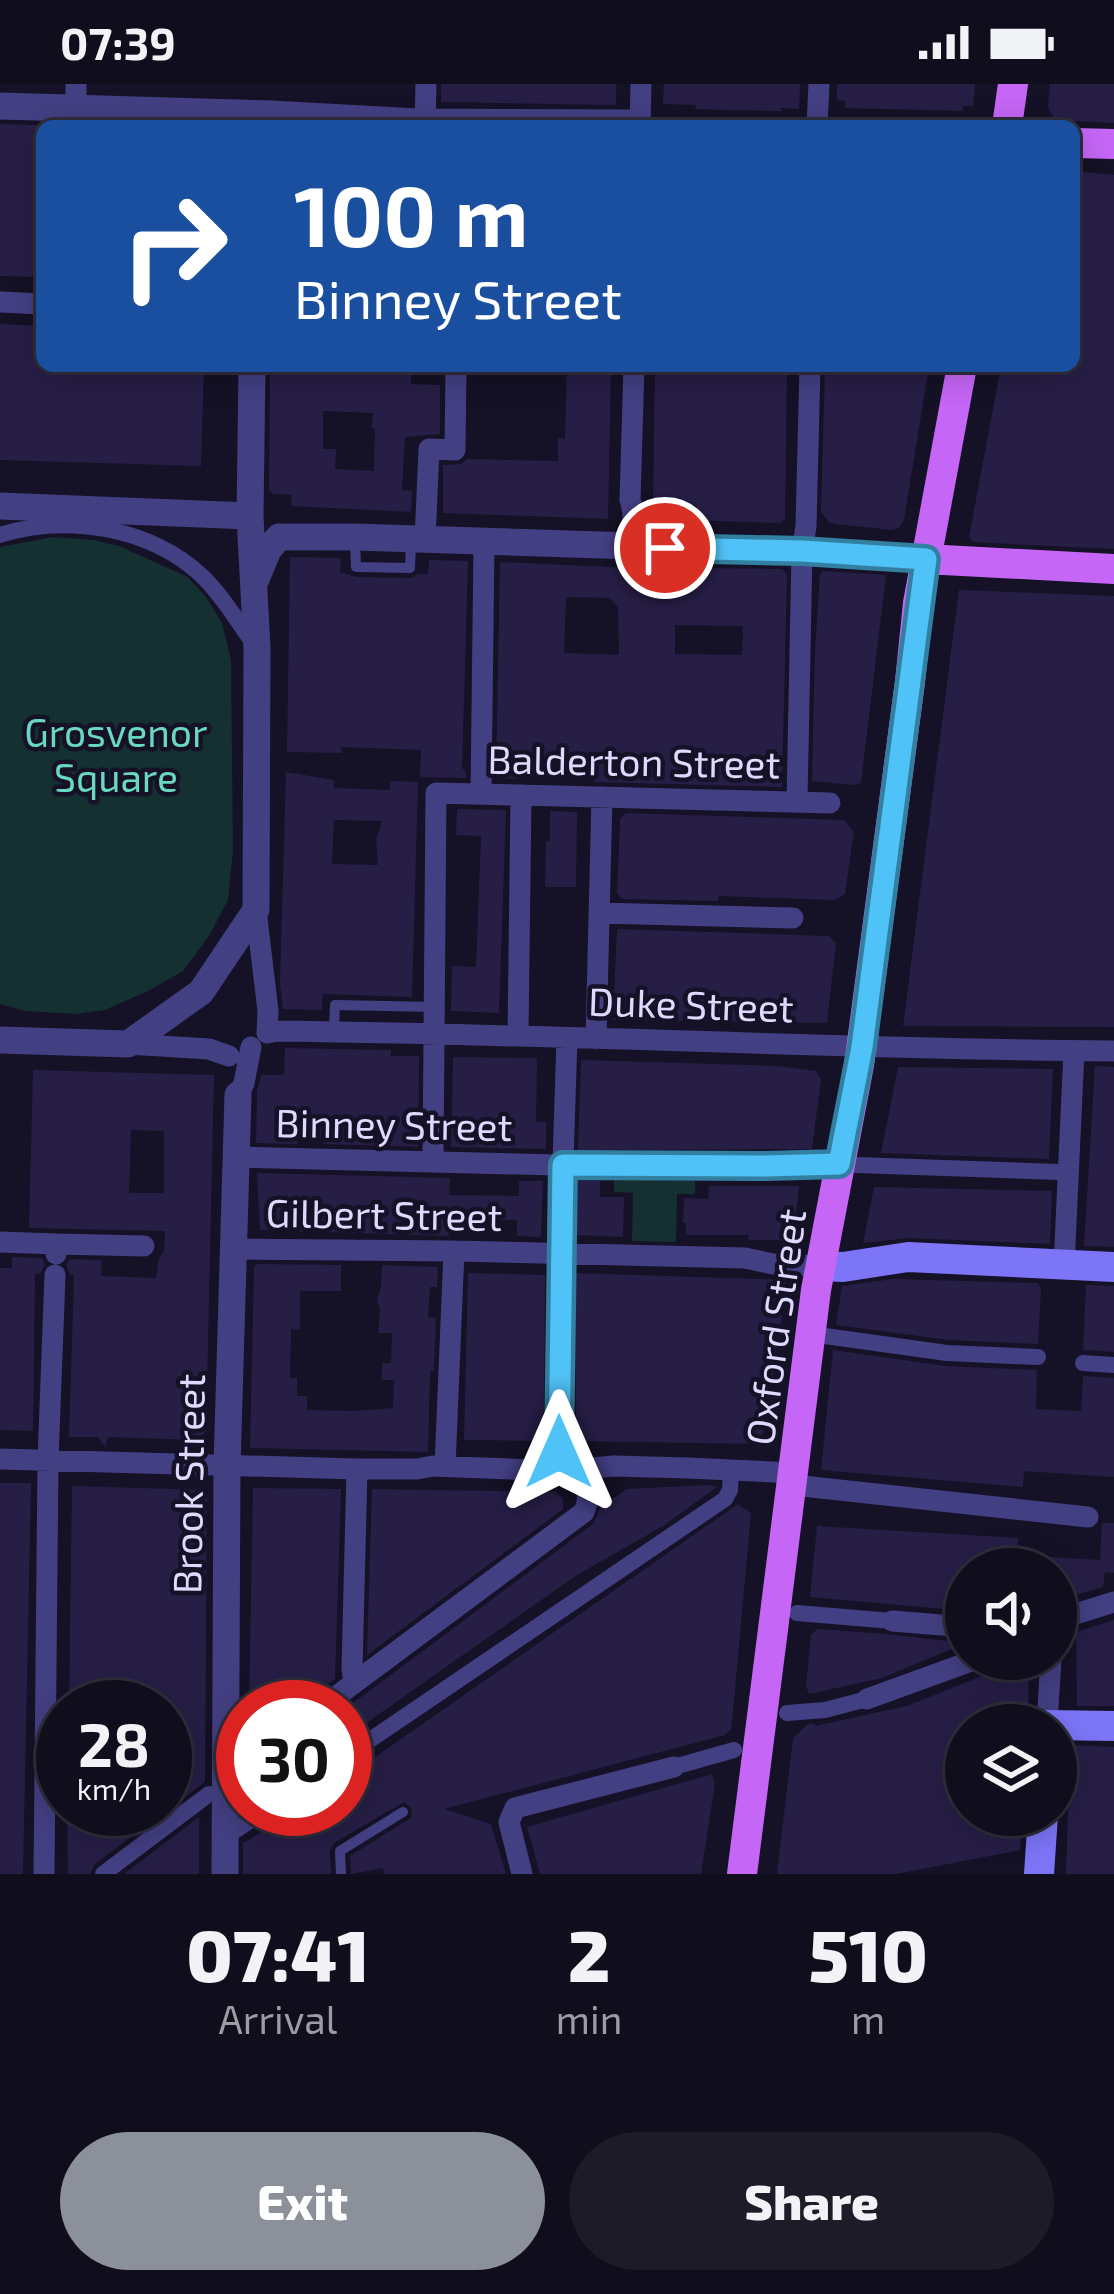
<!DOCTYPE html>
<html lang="en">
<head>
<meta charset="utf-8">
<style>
	body { margin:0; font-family:"Exo 2",sans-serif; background:#1e1b29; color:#f1f3f6; height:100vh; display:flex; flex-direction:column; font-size:45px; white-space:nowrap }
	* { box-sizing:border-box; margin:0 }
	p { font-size:39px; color:#9c9ca3 }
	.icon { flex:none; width:66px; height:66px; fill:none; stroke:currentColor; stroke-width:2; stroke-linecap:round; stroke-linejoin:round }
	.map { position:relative; height:1790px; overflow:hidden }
	.details { display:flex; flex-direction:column; background:#100d1c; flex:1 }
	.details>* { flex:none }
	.guide { position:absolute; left:36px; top:36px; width:1044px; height:252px; border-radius:18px; box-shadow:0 6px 30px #0003,0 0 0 3px #302d3b; background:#1a4fa0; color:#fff; overflow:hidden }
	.tools { position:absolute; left:945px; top:1464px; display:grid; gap:24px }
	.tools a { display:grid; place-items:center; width:132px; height:132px; border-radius:50%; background:#100d1c; box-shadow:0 6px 30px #0003,0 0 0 3px #302d3b; font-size:60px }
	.speed { position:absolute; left:36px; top:1596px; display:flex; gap:24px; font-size:60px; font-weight:700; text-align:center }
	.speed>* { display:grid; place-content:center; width:156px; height:156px; border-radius:50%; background:#100d1c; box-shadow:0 6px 30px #0003,0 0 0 3px #302d3b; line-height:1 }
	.speed small { font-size:30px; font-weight:400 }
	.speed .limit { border:18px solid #d22; background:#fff; color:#111 }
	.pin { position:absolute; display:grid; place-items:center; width:102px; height:102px; color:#fff; margin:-51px; border:6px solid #fff; border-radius:50%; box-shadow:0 3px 12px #0007 }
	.me { position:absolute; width:132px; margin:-66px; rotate:0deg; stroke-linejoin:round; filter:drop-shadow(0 0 9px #0008) }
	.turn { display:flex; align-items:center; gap:42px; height:252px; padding:0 60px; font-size:54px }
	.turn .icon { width:156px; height:156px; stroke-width:2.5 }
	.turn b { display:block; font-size:84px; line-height:102px }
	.eta { display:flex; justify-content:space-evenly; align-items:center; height:204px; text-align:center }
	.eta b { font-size:72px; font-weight:800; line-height:84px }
	.action { display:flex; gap:24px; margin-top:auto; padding:24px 60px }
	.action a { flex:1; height:138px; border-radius:72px; background:#8c9099; color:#fff; font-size:48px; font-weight:800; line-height:138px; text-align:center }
	.action a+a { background:#1e1b29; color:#f1f3f6 }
	.status { display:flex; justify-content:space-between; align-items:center; height:84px; padding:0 60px; background:#100d1c; direction:ltr }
	.status svg { height:33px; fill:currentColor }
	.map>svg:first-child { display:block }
	.green { fill:#143030 }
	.building { fill:#271e46; fill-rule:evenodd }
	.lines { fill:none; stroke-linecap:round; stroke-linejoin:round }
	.service { stroke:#433f83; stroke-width:10 }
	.pedestrian { stroke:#433f83; stroke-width:16 }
	.minor { stroke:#433f83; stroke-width:21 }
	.tertiary { stroke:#433f83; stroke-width:27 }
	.secondary { stroke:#7c75f7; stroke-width:30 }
	.primary { stroke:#c566f6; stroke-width:30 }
	.route-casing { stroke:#337fa1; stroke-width:30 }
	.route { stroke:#4fc3f7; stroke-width:21 }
	.labels { text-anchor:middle; stroke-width:9; stroke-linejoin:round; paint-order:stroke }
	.park-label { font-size:39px; fill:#68d9c0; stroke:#151126 }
	.street-label { font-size:39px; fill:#ded9fd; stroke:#151126 }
</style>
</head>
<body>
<div class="status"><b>07:39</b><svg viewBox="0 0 49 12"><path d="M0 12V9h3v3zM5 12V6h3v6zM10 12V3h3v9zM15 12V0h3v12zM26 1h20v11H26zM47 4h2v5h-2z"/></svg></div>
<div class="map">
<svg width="1114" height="1790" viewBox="0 0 1114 1790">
	<rect width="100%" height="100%" fill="#151126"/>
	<path class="green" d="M 53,453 L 94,456 L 119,462 L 188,493 L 206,513 L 222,539 L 231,576 L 233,767 L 228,816 L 209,852 L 183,887 L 148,907 L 105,926 L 75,930 L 25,927 L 0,920 L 0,463 Z
		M 614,1095 L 695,1097 L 695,1110 L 677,1110 L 676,1158 L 632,1157 L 633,1109 L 614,1108 Z"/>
	<path class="building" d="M 441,0 L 616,0 L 616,21 L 441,18 Z
		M 664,0 L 800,0 L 799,25 L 781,24 L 781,27 L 723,26 L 695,25 L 696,21 L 663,20 Z
		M 837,0 L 975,0 L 973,22 L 963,22 L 963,27 L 845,24 L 845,17 L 837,16 Z
		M 1050,0 L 1114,0 L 1114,39 L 1055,36 L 1048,23 Z
		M 0,40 L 42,41 L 42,193 L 0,192 Z
		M 1074,87 L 1114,91 L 1114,465 L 973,458 L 969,453 L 1001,282 L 1074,282 Z
		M 0,240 L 42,242 L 42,282 L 204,282 L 201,382 L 0,376 Z
		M 270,282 L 341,282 L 341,289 L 377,291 L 378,282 L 411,282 L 411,300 L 440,301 L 440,350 L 405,353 L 402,406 L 412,407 L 411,428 L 291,422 L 292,411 L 273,410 L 269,406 ZM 323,327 L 373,329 L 372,344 L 375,344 L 374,387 L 335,385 L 336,365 L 323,365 Z
		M 567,282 L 611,282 L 608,435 L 443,429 L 443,381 L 461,380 L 467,375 L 558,377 L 558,354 L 565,355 Z
		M 655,282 L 787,282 L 785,434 L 780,439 L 654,435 L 650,427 L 653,422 Z
		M 825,282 L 929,282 L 904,436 L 900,443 L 892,446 L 835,440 L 829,438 L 821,428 Z
		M 290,473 L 341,474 L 340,488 L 356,493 L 411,494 L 418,490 L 428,490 L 429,476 L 468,477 L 462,684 L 466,688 L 466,694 L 420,693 L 421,666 L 341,663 L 342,669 L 287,668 Z
		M 500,478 L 608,483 L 782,485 L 787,490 L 782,703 L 595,698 L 596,680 L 518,677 L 517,695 L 496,694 ZM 566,513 L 610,514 L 618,524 L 619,571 L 564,569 ZM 675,541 L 743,542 L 742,571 L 675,570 Z
		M 823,487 L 886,491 L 861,699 L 854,701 L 812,697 L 815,566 L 820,490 Z
		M 959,506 L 1114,512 L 1114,943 L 903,942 Z
		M 286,688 L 334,696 L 334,704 L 390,706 L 390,697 L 418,698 L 412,913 L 323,910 L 322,926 L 283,925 L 280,899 ZM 334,736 L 382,737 L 376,755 L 378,781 L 332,780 Z
		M 457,725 L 506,726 L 499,929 L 451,927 L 452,882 L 476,883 L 481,752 L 456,751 Z
		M 550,727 L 577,728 L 576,803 L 545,803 L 546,757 L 550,757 Z
		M 626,729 L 844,736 L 854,748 L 845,810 L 835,816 L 719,812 L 718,817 L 622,815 L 617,809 L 619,765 L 620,735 Z
		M 617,845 L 829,852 L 836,859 L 827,939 L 613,936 Z
		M 285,964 L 391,966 L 391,972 L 419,972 L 418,1063 L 324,1060 L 324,1055 L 297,1054 L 297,1060 L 256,1059 L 257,1007 L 261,991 L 284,991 Z
		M 453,973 L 537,974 L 536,1038 L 546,1038 L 546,1065 L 451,1063 Z
		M 581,976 L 777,982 L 816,987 L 821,996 L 812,1065 L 578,1066 Z
		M 1095,982 L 1114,983 L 1114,1163 L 1084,1162 Z
		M 898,983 L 1053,985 L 1049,1075 L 881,1069 Z
		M 33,986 L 214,991 L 206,1348 L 197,1356 L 108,1353 L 105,1363 L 98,1353 L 69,1353 L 74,1191 L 70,1191 L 66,1181 L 70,1175 L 102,1176 L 101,1192 L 156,1194 L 159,1174 L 164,1167 L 165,1147 L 29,1144 ZM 131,1046 L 164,1047 L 164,1109 L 129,1109 Z
		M 257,1089 L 450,1094 L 449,1111 L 519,1112 L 519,1097 L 543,1097 L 541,1153 L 517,1152 L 517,1136 L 449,1135 L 449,1152 L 260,1146 Z
		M 577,1097 L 600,1097 L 600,1113 L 624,1113 L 623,1153 L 576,1151 Z
		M 709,1102 L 799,1102 L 793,1156 L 748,1156 L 749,1151 L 686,1151 L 686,1139 L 683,1139 L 684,1114 L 708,1115 Z
		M 874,1103 L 1052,1107 L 1050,1160 L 909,1154 L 863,1159 Z
		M 12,1173 L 42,1174 L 45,1180 L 40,1190 L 35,1190 L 33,1347 L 0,1346 L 0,1184 L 12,1184 Z
		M 257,1180 L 341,1181 L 341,1207 L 300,1207 L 300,1246 L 291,1245 L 290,1294 L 297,1294 L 297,1312 L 307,1312 L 307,1326 L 354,1327 L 393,1324 L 394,1296 L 382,1296 L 382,1279 L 391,1279 L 392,1249 L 378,1249 L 380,1225 L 377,1215 L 381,1202 L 382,1181 L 438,1183 L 437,1203 L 430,1203 L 428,1233 L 436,1234 L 434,1287 L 430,1287 L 428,1368 L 250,1364 L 254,1183 Z
		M 468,1189 L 545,1191 L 544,1357 L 464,1356 Z
		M 575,1189 L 786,1196 L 787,1203 L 761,1360 L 576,1357 Z
		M 893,1195 L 1037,1199 L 1041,1204 L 1038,1260 L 948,1256 L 836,1241 L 842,1202 Z
		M 1086,1201 L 1114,1202 L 1114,1268 L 1083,1266 Z
		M 833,1266 L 945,1282 L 1037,1286 L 1036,1325 L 1081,1327 L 1083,1292 L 1114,1294 L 1114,1393 L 1024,1387 L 1023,1403 L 821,1386 Z
		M 0,1399 L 31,1399 L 23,1790 L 0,1790 Z
		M 709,1401 L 717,1403 L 663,1442 L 577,1491 L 345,1654 L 345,1625 L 593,1440 L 601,1422 L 627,1405 Z
		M 72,1402 L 207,1406 L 205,1698 L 95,1780 L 90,1790 L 68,1790 L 67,1725 L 165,1725 L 165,1623 L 69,1623 Z
		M 253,1404 L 341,1405 L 335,1595 L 312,1612 L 307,1623 L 249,1623 Z
		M 372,1405 L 555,1408 L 563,1414 L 563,1425 L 367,1571 Z
		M 738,1420 L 751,1429 L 733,1628 L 731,1645 L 725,1651 L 444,1725 L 491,1740 L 506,1790 L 384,1790 L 383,1784 L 351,1790 L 350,1772 L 411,1734 L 412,1724 L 404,1718 L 334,1759 L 330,1766 L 331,1790 L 243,1790 L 243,1759 L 301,1725 L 345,1725 L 345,1694 Z
		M 1102,1439 L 1114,1439 L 1114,1489 L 1105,1488 L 1103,1503 L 1076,1511 L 1056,1512 L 1056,1485 L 966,1485 L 966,1527 L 810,1513 L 817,1442 L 1018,1454 L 1017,1471 L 1100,1476 Z
		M 1114,1536 L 1114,1622 L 1077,1622 L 1076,1548 Z
		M 817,1545 L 885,1550 L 966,1559 L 882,1594 L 809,1610 L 806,1602 L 811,1551 Z
		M 1019,1577 L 1029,1585 L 1028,1641 L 966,1641 L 966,1731 L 1023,1731 L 1020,1766 L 896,1790 L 777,1790 L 793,1654 L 808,1640 L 815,1640 L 815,1642 L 907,1622 Z
		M 1070,1661 L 1114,1663 L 1114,1790 L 1066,1790 Z
		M 712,1690 L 715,1699 L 701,1790 L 540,1790 L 527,1743 Z
		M 199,1733 L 199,1790 L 124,1790 Z"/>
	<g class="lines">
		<path class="service" d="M 355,455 L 356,483 L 410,484 L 411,459
			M 334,947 L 335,921 L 436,923
			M 341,1790 L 340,1767 L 403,1728"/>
		<path class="pedestrian" d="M 0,451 C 66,430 150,443 202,492 C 222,511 237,537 253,559
			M 856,1081 L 1058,1088
			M 825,1252 L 947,1269 L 1038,1273
			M 1083,1279 L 1114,1281
			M 797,1529 L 892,1537
			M 787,1629 L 825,1626 L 867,1615
			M 345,1673 L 725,1415 L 730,1406 L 731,1386
			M 674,1683 L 734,1666
			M 236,1746 L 268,1725
			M 103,1790 L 209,1710"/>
		<path class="minor" d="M 76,27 L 76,0
			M 425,42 L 426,0
			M 640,42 L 641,0
			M 817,42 L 819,0
			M 0,218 L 42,220
			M 425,457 L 429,365 L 455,366 L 456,282
			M 623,463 C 632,446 636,434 630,416 L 634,282
			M 481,710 L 484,459
			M 797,718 L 802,467 L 806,442 L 810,282
			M 256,826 L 268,927 L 267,949
			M 599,829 L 793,834
			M 267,949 L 277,947 C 556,950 835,965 1114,967
			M 518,952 L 521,711
			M 596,955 L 602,713
			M 128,960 L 209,965 L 229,972
			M 238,1011 L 244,999 L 251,963
			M 235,1073 L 555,1081 L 839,1080
			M 433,1078 L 436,709 L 830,719
			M 0,1158 L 57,1160 L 56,1170
			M 57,1160 L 144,1162
			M 233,1165 L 454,1167 L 745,1174 L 773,1180 L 821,1182
			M 1064,1182 L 1074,967
			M 0,1375 L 357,1385 L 417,1385 L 433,1382 L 559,1387 L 614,1382 L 688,1384 L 794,1389
			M 445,1382 L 454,1167
			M 559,1387 L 560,1170 L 567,954
			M 793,1401 L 1088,1433
			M 1056,1536 L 1114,1518
			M 892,1537 L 966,1543
			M 354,1599 L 352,1585 L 357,1385
			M 867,1615 L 977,1575
			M 322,1623 L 584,1428 C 591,1412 587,1400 577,1387
			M 1047,1639 L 1051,1575
			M 44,1790 L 48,1376 L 55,1191
			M 522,1790 L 509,1738 L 515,1724 L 674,1683"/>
		<path class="tertiary" d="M 0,22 L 271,30 L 417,38 L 628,39 L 637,42
			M 0,422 L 250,432
			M 256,495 L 268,466 L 279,453 L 355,453 L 791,467 L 925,475
			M 0,956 L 128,960 L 201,908 L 256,826 L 257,564 L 250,432 L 252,282
			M 225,1790 L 227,1382 L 238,1011"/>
		<path class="secondary" d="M 821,1182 L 843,1183 L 908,1173 L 1114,1183
			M 1047,1641 L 1114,1642
			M 1039,1790 L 1043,1731"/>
		<path class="primary" d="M 1007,42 L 1013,0
			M 1074,59 L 1114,60
			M 925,475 L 1114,485
			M 742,1790 L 816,1206 L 859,981 L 910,598 L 918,519 L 962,282"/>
	</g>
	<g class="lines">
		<g class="route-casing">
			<path id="route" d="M 559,1368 L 563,1081 L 766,1082 L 839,1080 L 862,963 L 926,475 L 802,467 L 665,464"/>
		</g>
		<use href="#route" class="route"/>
	</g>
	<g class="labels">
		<g class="park-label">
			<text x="116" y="663">Grosvenor<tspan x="116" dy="45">Square</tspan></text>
		</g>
		<g class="street-label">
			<text transform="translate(634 678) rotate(1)" y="14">Balderton Street</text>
			<text transform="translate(691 921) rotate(2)" y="14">Duke Street</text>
			<text transform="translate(394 1041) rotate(1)" y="14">Binney Street</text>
			<text transform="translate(384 1131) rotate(1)" y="14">Gilbert Street</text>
			<text transform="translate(776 1243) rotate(-82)" y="14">Oxford Street</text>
			<text transform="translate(189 1400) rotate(-89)" y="14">Brook Street</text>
		</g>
	</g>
</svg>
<div class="tools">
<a><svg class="icon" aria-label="sound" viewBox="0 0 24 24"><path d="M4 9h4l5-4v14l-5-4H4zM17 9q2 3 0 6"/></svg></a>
<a><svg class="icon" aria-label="layers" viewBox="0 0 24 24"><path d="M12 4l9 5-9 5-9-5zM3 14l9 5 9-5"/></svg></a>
</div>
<div class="speed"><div>28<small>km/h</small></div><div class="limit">30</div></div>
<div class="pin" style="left:665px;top:464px;background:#d93025"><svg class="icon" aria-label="arrive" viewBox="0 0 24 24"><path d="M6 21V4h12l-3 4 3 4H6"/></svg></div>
<svg class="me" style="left:559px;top:1368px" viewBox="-20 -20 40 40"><path d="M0-17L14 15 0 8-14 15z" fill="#4fc3f7" stroke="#fff" stroke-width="4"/></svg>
<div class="guide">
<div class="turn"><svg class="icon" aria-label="right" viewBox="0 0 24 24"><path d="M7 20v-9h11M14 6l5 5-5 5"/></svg><div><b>100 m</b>Binney Street</div></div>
</div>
</div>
<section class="details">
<div class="eta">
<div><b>07:41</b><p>Arrival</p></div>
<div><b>2</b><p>min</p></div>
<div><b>510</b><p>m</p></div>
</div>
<div class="action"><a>Exit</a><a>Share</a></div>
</section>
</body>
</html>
